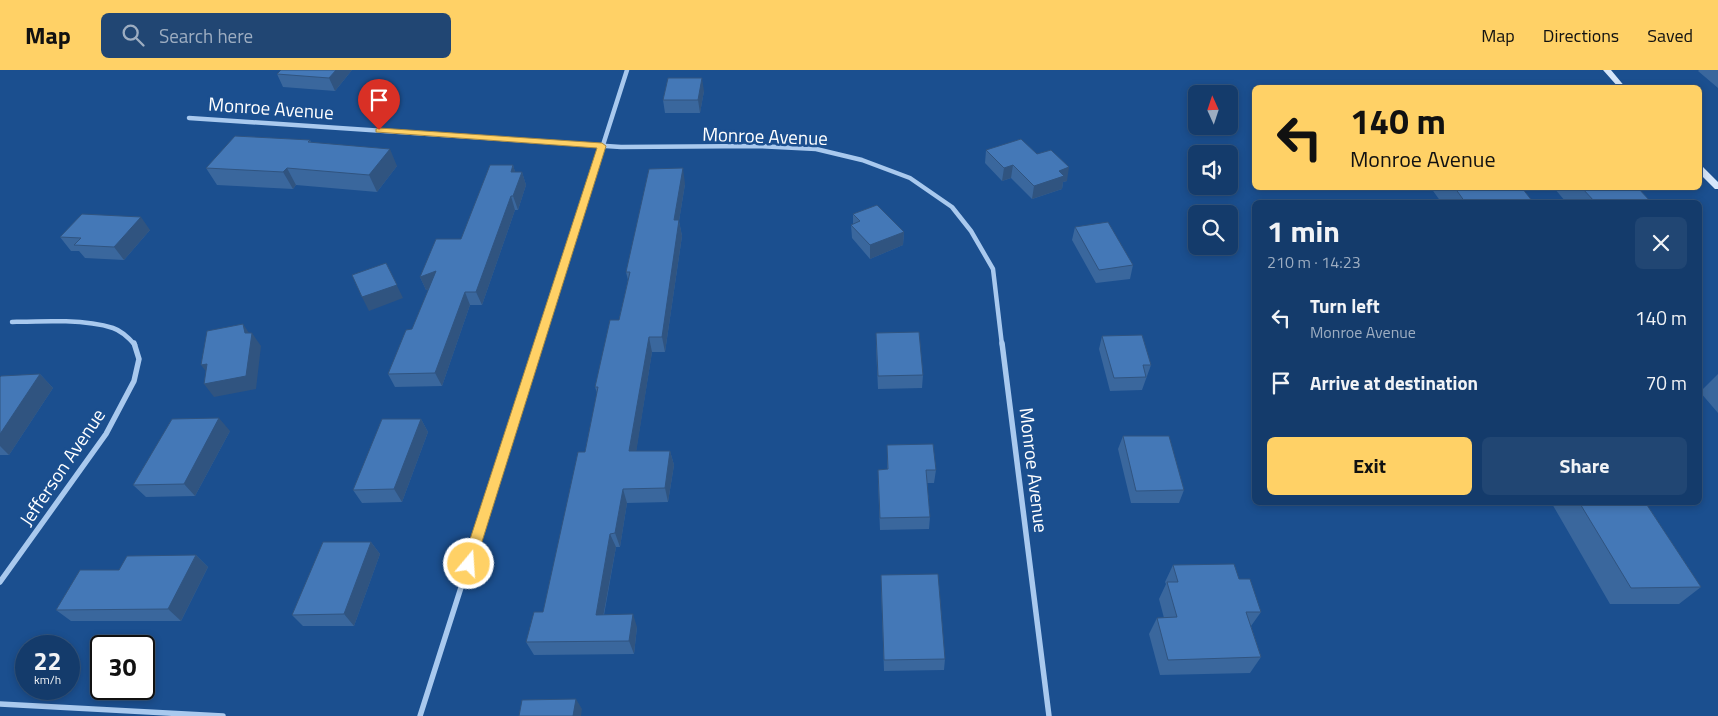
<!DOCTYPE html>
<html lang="en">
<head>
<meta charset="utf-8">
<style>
	body { margin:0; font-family:"Titillium Web",sans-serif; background:#214673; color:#f1f3f6; height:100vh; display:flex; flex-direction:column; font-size:19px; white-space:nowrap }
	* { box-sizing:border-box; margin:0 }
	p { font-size:16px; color:#9dadc1 }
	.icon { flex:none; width:28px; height:28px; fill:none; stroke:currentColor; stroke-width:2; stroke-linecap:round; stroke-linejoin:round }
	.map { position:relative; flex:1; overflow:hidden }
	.sheet { position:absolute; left:1252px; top:130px; width:450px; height:305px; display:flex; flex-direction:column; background:#143b6b; border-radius:8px; box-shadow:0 2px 8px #0003,0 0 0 1px #33557e }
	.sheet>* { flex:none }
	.guide { position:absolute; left:1252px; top:15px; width:450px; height:105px; border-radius:8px; box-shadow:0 2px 8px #0003,0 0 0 1px #33557e; background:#ffd166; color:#111; overflow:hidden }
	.needle { width:32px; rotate:357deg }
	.buttons { position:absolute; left:1188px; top:15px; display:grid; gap:10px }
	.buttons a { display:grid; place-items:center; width:50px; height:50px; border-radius:8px; background:#143b6b; box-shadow:0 2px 8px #0003,0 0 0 1px #33557e; font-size:25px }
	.speed { position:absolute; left:15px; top:565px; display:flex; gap:10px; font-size:25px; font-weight:700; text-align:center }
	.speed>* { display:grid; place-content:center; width:65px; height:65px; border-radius:50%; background:#143b6b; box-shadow:0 2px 8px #0003,0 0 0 1px #33557e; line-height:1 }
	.speed small { font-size:12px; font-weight:400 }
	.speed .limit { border:2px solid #111; border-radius:8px; background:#fff; color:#111 }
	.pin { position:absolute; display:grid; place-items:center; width:42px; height:42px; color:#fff; margin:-51px -21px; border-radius:50% 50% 50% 0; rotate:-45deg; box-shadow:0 0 5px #0007 }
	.pin .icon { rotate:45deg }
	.me { position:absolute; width:55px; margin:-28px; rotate:18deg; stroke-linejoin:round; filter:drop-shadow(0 0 4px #0008) }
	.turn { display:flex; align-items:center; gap:18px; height:105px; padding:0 15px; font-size:22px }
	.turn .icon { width:65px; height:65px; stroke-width:2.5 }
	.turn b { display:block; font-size:35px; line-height:42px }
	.round { display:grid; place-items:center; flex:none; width:52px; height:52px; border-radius:8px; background:#214673 }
	.headline { display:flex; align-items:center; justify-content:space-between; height:85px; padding:0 15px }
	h1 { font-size:30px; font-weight:700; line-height:38px }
	.cta { display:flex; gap:10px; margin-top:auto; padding:10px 15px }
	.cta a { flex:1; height:58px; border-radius:8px; background:#ffd166; color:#111; font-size:20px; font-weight:700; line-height:58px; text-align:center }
	.cta a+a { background:#214673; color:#f1f3f6 }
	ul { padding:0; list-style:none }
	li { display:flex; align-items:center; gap:15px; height:65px; padding:0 15px }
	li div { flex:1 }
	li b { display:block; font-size:19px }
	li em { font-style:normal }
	header { display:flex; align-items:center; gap:30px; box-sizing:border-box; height:70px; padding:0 25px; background:#ffd166; color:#111 }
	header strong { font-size:24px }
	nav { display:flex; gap:28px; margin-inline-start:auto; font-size:18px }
	.search { width:350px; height:45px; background:#214673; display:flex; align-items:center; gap:12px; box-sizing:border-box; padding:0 18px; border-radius:8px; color:#9dadc1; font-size:19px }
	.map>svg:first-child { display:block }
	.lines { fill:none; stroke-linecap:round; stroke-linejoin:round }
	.street-far1 { stroke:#a9c9ee; stroke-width:4.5 }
	.street { stroke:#a9c9ee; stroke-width:5.5 }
	.secondary { fill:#d6e6fa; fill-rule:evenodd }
	.wall { fill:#3a679d }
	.shaded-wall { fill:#305480 }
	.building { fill:#4478b7; stroke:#305480 }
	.route { fill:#ffd166; stroke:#a68842 }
	.labels { text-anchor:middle; stroke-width:5; stroke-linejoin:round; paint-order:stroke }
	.street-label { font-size:19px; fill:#fff; stroke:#1b4f8f }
</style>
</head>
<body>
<header>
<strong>Map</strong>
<div class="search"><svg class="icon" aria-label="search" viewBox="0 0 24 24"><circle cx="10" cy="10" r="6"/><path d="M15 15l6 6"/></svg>Search here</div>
<nav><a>Map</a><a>Directions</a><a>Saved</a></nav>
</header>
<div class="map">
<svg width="1718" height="646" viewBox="0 0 1718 646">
	<rect width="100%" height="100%" fill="#1b4f8f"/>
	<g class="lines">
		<path class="street-far1" d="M 189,48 L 621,77 L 759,76 L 816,79 L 862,90 L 910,108 L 952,137 L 971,161 L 993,199 L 1002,275
			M 12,252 C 42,251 85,249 113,258 C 122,261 129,268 135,275
			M 539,275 L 627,0"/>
		<path class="street" d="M 1002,273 L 1049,646
			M 0,512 L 106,364 L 134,311 L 139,289 L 134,273
			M 0,634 L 223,646
			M 420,646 L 539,273"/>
		<path class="secondary" d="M 1603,0 L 1611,0 L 1626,18 L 1619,18 Z
			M 1700,97 L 1703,97 L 1718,112 L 1718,119 L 1715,119 L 1700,104 Z"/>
	</g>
	<path class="wall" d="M 352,0 L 335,21 L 283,17 L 277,4 Z
		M 1699,0 L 1718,0 L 1718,18 L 1698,1 Z
		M 704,21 L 700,43 L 665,43 L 663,30 Z
		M 310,70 L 311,72 L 397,96 L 377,122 L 296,115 L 293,119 L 217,115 L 206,98 Z
		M 986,80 L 1037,84 L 1067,111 L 1063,112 L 1062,119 L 1032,129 L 1011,108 L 1002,111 L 985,93 Z
		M 513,95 L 515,102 L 522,102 L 526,115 L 518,140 L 515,140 L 482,235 L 470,235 L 442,316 L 395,317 L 388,304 L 412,259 L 429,219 L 426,220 L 420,207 L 461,169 Z
		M 685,114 L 679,151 L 682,166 L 665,282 L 652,282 L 636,381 L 670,381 L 674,395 L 668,432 L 627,433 L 620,477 L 616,477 L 604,545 L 637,557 L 634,584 L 534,585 L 526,572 L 543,542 L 585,382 L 597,323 L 595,317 L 619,250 L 628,210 L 626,202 Z
		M 1431,118 L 1522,118 L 1533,132 L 1441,132 Z
		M 1554,118 L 1638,118 L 1651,132 L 1566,132 Z
		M 853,144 L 904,162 L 903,175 L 870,189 L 852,168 L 851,155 L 853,154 Z
		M 1075,157 L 1133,195 L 1130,209 L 1096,213 L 1072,170 Z
		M 150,160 L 124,190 L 85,188 L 79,181 L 71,181 L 60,167 Z
		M 876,263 L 923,305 L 922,318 L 878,319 L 876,277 Z
		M 1102,266 L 1151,295 L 1142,320 L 1110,321 L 1099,279 Z
		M 40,304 L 53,318 L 9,385 L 0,385 L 0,307 Z
		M 1718,304 L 1718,343 L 1700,322 Z
		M 421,349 L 428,362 L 402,432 L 362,433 L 353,420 Z
		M 230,361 L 195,426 L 146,427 L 133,415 Z
		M 1123,366 L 1184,420 L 1179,433 L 1131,433 L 1118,379 Z
		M 887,375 L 936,400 L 934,413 L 927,413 L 930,447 L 929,459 L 880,460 L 878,412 L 878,400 L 887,399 Z
		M 1551,432 L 1645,432 L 1701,517 L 1679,534 L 1610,534 Z
		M 371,472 L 380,484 L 354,556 L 303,556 L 292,545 Z
		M 196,485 L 208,497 L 181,551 L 71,551 L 56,540 L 119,500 Z
		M 1173,495 L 1239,509 L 1261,542 L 1251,556 L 1261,587 L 1250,603 L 1160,605 L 1149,564 L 1157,548 L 1164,548 L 1159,529 L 1166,514 L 1165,512 Z
		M 881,505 L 945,589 L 944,600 L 884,601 L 881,517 Z"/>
	<path class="shaded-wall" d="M 336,0 L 352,0 L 335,21 L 329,8 Z
		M 702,8 L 704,21 L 700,43 L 698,30 Z
		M 390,79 L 397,96 L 377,122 L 369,105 Z
		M 513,95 L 517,108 L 511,102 Z
		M 1013,95 L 1011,108 L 1002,111 L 1004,98 Z
		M 1069,97 L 1067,111 L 1063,112 L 1062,119 L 1032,129 L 1034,116 L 1059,101 Z
		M 287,98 L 296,115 L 293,119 L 283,102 Z
		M 683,98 L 685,114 L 679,151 L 682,166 L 665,282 L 662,267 L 674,150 Z
		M 522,102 L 526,115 L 518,140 L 513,126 Z
		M 511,126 L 515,140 L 482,235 L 476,222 Z
		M 141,147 L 150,160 L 124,190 L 114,177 Z
		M 904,162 L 903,175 L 870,189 L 870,175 Z
		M 386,193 L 403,228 L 369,241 L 362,227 Z
		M 436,201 L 442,214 L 426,220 L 420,207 Z
		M 465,222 L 470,235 L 442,316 L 435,303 Z
		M 243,254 L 251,266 L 252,263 L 261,276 L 256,319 L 214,327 L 204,314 L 245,263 Z
		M 649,267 L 652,282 L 634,396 L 629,381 Z
		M 207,294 L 211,308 L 201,295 Z
		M 40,304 L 53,318 L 9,385 L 0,376 L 0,364 Z
		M 219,348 L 230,361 L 195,426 L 184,414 Z
		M 421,349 L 428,362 L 402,432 L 394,419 Z
		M 670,381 L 674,395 L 668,432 L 665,418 Z
		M 623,419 L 627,433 L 620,477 L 615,463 Z
		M 610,464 L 616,477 L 601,558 L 596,545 Z
		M 371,472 L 380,484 L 354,556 L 344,544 Z
		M 196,485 L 208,497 L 181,551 L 168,539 Z
		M 633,544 L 637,557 L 634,584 L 629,571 Z
		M 576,629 L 582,639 L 581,646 L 573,646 Z"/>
	<path class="building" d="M 281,0 L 336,0 L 329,8 L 277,4 Z
		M 668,8 L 702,8 L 698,30 L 663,30 Z
		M 235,66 L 310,70 L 308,72 L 390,79 L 369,105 L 287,98 L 283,102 L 206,98 Z
		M 1021,69 L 1037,84 L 1051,80 L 1069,97 L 1059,101 L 1064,106 L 1034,116 L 1013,95 L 1004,98 L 986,80 Z
		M 490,95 L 513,95 L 511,102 L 522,102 L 513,126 L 511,126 L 476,222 L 465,222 L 435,303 L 388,304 L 406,260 L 412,259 L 436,201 L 420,207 L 436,169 L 461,169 Z
		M 683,98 L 674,150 L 679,150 L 662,267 L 649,267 L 629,381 L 670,381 L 665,418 L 623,419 L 615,463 L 610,464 L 596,545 L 633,544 L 629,571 L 526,572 L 534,542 L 543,542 L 578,382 L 585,382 L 598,317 L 595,317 L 610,250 L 619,250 L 630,202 L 626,202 L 649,99 Z
		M 1455,118 L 1522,118 L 1533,132 L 1465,132 Z
		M 1582,118 L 1638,118 L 1651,132 L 1595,132 Z
		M 877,135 L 904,162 L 870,175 L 851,155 L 860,151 L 853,144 Z
		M 82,144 L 141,147 L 114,177 L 74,175 L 81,168 L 60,167 Z
		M 1108,152 L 1133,195 L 1099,200 L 1075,157 Z
		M 386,193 L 397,215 L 362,227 L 352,205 Z
		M 243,254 L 245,263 L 252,263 L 246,306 L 204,314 L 207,294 L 201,295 L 207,261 Z
		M 919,262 L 923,305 L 878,306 L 876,263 Z
		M 1142,265 L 1151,295 L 1143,295 L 1146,307 L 1114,308 L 1102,266 Z
		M 40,304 L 0,364 L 0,307 L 1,306 Z
		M 219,348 L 184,414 L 133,415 L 172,349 Z
		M 382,349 L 421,349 L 394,419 L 353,420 Z
		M 1123,366 L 1169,366 L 1184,420 L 1136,421 Z
		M 933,374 L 936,400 L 926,400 L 930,447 L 880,448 L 878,400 L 888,399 L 887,375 Z
		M 1579,432 L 1645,432 L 1701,517 L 1631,518 Z
		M 323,472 L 371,472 L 344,544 L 292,545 Z
		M 196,485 L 168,539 L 56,540 L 80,500 L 119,500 L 127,486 Z
		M 1234,494 L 1239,509 L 1250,509 L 1261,542 L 1246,542 L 1261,587 L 1168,590 L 1157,548 L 1177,547 L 1167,512 L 1178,512 L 1173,495 Z
		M 938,504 L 945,589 L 884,590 L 881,505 Z
		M 576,629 L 573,646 L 519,646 L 522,630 Z"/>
	<path class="route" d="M 379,58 L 602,73 L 606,76 L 475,494 L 473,498 L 469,500 L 464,498 L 462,494 L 597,78 L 376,62 L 376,59 Z"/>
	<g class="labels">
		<g class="street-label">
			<text transform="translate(271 38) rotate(4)" y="7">Monroe Avenue</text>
			<text transform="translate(765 66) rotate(2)" y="7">Monroe Avenue</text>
			<text transform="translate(62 397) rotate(-56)" y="7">Jefferson Avenue</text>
			<text transform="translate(1034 400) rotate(83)" y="7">Monroe Avenue</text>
		</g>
	</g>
</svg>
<div class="buttons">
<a><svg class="needle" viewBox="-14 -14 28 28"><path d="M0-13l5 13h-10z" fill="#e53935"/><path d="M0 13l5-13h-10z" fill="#9dadc1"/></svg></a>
<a><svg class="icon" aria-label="sound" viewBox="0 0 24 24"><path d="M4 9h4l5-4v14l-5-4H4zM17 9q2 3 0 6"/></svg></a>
<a><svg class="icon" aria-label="search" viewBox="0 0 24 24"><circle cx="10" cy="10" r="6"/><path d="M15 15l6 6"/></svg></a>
</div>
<div class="speed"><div>22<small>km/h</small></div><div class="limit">30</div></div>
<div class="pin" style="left:379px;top:60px;background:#d93025"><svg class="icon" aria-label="arrive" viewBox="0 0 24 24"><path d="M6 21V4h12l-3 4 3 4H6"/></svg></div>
<svg class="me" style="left:469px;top:494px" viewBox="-20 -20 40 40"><circle r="17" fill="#ffd166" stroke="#fff" stroke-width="3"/><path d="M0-11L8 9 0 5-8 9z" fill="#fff"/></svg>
<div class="guide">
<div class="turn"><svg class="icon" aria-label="left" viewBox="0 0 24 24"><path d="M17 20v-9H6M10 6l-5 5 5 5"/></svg><div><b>140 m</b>Monroe Avenue</div></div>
</div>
<section class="sheet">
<div class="headline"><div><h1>1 min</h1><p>210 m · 14:23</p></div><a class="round"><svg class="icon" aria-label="close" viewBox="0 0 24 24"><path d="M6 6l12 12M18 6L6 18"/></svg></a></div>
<ul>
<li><svg class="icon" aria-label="left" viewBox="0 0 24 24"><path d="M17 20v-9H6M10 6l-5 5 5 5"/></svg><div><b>Turn left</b><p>Monroe Avenue</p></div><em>140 m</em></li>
<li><svg class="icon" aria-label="arrive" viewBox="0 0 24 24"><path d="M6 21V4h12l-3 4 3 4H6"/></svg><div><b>Arrive at destination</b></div><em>70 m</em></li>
</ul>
<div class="cta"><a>Exit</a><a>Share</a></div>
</section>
</div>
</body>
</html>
